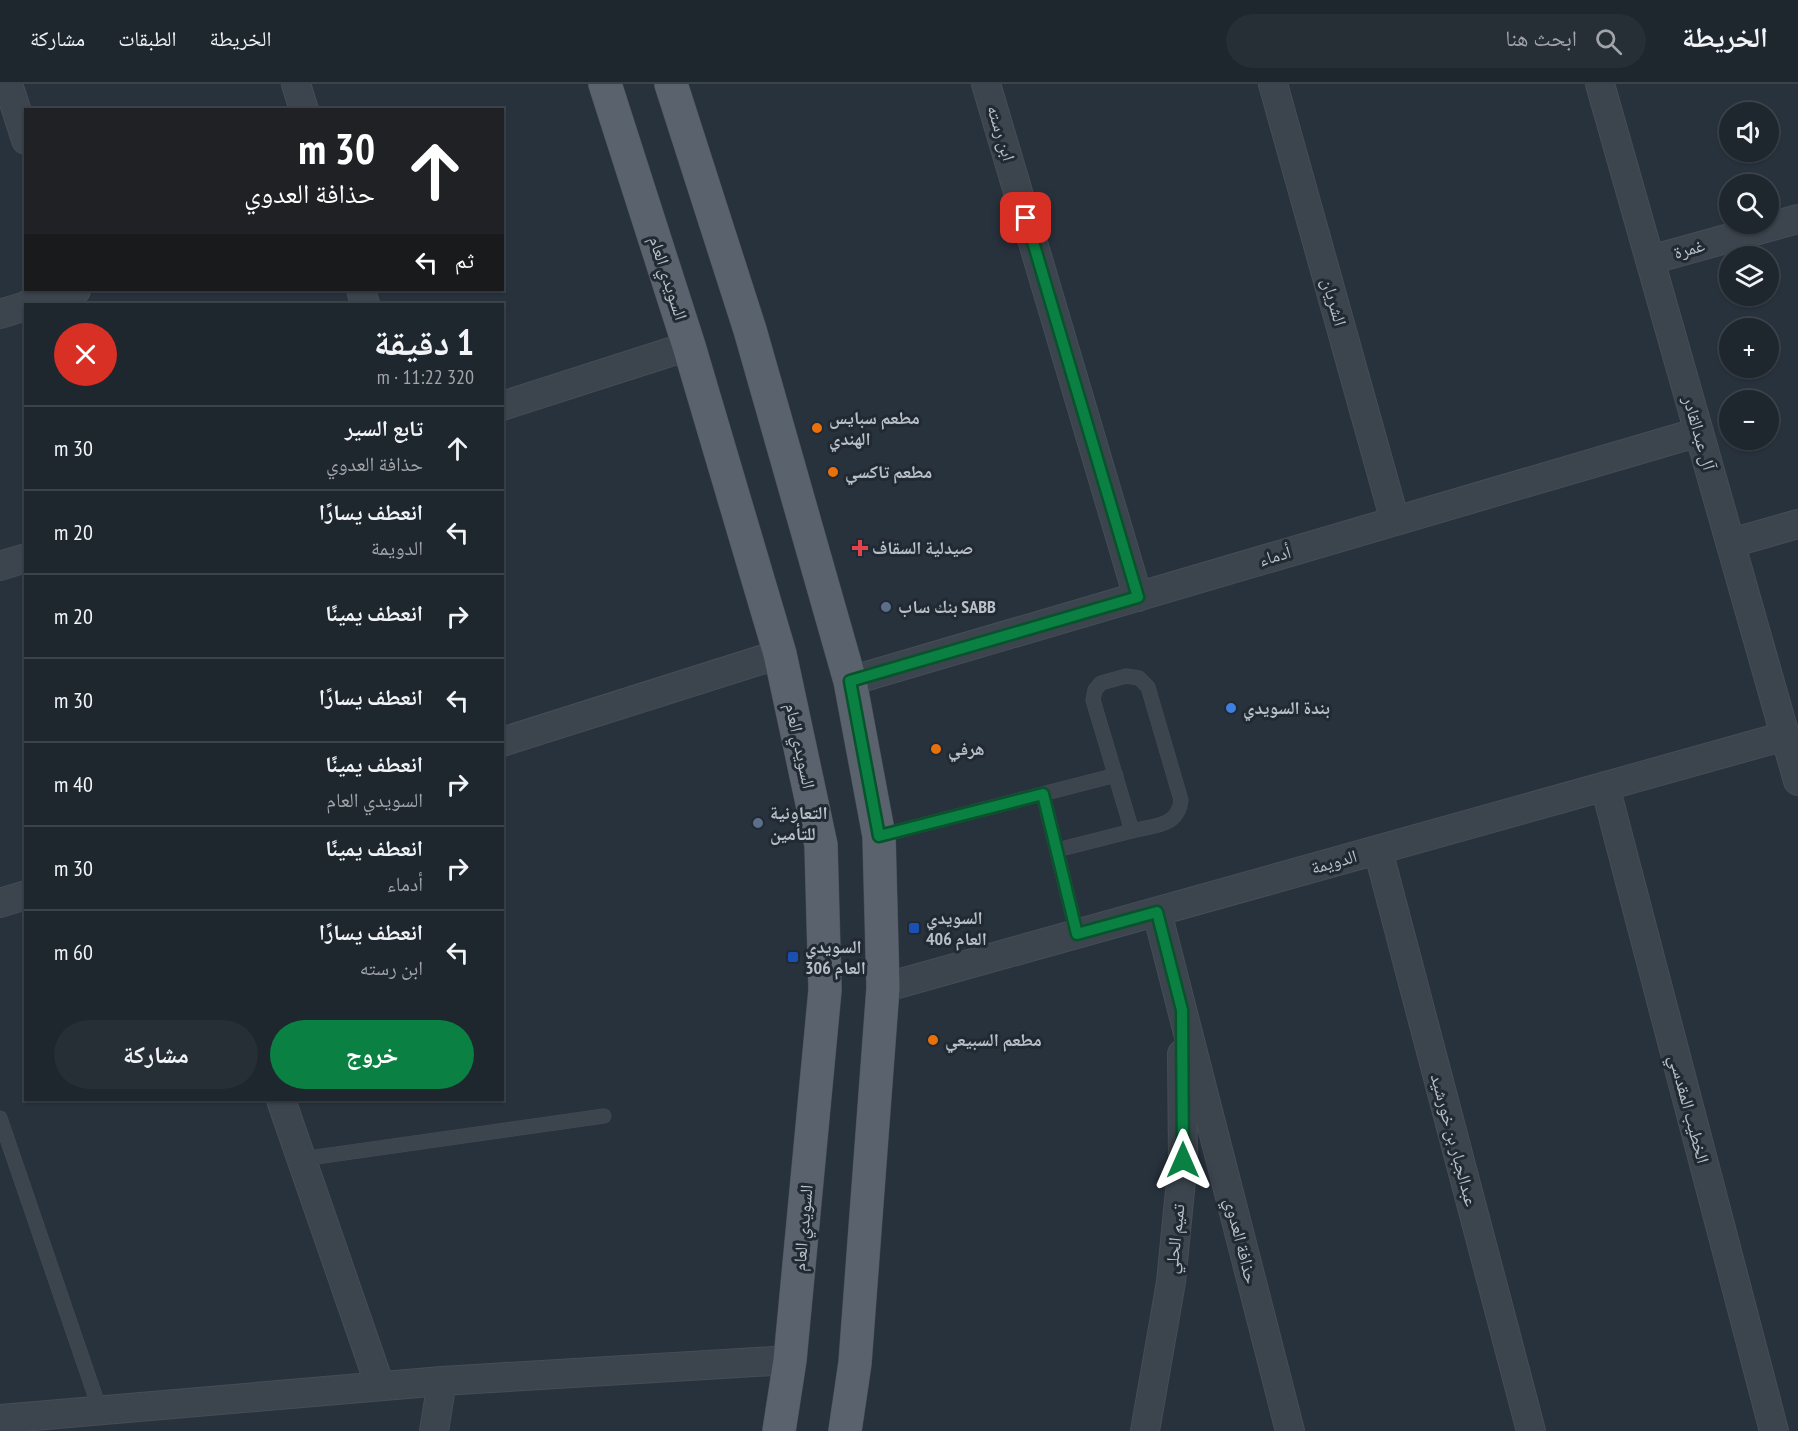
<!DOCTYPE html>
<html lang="ar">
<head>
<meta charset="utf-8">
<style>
	body { margin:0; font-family:"PT Sans Narrow","Noto Naskh Arabic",sans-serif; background:#262e36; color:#f1f3f6; direction:rtl; height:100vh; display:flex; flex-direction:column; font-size:22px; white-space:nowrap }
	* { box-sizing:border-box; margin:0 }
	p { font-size:20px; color:#a1a5aa }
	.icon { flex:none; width:33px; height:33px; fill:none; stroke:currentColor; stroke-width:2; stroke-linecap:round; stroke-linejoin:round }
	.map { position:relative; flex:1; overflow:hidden; direction:ltr }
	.panel { position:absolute; left:24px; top:219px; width:480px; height:798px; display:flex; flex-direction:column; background:#1e262e; border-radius:0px; box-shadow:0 2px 4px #0004,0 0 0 2px #3c434a; direction:rtl }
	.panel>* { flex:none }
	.banner { position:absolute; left:24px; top:24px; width:480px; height:183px; border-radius:0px; box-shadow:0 2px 4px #0004,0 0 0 2px #3c434a; direction:rtl; background:#202124; color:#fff; overflow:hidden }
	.controls { position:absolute; left:1719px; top:18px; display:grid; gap:12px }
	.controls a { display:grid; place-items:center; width:60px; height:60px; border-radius:50%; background:#1e262e; box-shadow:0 2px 4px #0004,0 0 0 2px #3c434a; font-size:30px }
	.pin { position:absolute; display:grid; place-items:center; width:51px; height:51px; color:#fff; margin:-26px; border-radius:12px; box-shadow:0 3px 9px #0006 }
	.me { position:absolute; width:66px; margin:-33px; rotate:0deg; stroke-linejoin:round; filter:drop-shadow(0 0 4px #0008) }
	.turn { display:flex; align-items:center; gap:21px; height:126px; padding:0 30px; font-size:27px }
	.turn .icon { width:78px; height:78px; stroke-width:2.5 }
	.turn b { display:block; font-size:42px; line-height:51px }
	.then { display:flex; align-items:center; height:57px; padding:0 30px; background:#0003; gap:12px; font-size:22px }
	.round { display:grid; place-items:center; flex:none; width:63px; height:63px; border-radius:32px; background:#262e36 }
	.summary { display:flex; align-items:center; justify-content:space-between; height:102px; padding:0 30px }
	h1 { font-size:36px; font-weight:700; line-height:45px }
	.button { display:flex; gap:12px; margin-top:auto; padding:12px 30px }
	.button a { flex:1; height:69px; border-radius:36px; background:#0b8043; color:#fff; font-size:24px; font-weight:700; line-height:69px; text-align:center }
	.button a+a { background:#262e36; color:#f1f3f6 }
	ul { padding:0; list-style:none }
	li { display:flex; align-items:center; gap:18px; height:84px; padding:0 30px; border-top:2px solid #3c434a }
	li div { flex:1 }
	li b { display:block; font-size:22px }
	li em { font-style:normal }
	header { display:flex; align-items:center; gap:36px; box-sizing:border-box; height:84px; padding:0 30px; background:#1e262e; border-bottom:2px solid #3c434a }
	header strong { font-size:28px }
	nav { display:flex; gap:33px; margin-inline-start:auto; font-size:21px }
	.search { width:420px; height:54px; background:#262e36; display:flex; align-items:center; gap:15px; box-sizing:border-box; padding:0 21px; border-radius:33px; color:#a1a5aa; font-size:22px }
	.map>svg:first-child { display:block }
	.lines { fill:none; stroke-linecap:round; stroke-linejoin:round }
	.lane-casing { stroke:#454d56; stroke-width:15 }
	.street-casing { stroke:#454d56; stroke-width:30 }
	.primary-casing { stroke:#454d56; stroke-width:34 }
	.lane { stroke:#3c444d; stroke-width:14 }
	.street { stroke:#3c444d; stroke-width:28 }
	.primary { stroke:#5a636d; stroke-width:33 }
	.route-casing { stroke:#07532c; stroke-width:15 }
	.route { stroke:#0b8043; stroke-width:10 }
	.food-dot { fill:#e8710a; stroke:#212932; stroke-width:2 }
	.health-dot { fill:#e0444e; stroke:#212932; stroke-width:2 }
	.service-dot { fill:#5c6f8a; stroke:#212932; stroke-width:2 }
	.shop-dot { fill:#3f7fe0; stroke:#212932; stroke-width:2 }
	.transit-dot { fill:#1a4fb4; stroke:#212932; stroke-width:2 }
	.labels { text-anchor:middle; stroke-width:6; stroke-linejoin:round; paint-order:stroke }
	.street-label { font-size:18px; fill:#b8bfc8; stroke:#212932 }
	.poi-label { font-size:18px; font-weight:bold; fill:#b8bfc8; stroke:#212932; text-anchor:start }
</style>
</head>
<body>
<header>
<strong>الخريطة</strong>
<div class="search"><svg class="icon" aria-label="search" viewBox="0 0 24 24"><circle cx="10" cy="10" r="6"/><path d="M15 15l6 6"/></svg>ابحث هنا</div>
<nav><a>الخريطة</a><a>الطبقات</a><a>مشاركة</a></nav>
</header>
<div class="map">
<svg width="1798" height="1347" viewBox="0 0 1798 1347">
	<rect width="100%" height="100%" fill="#28323d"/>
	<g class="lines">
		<g class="lane-casing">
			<path id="lane" d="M 1043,710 L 1077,850
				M 879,752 L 1116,691
				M 1057,766 L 1132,747 L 1093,616 L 1095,606 L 1101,599 L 1126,592 L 1139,594 L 1148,603 L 1181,716 C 1178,743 1155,741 1132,747
				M 0,1034 L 100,1326
				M 302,1075 L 604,1032"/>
		</g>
		<g class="street-casing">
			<path id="street" d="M 8,0 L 26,56
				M 296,0 L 304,26
				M 986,0 L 1138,513
				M 1273,0 L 1395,437
				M 1600,0 L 1798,697
				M 1650,176 L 1798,135
				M 361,206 L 365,220
				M 29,220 L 76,206
				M 0,230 L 26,222
				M 502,322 L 689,262
				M 1731,459 L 1798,440
				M 0,482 L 26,474
				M 850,597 L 1699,348
				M 502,658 L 780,570
				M 1605,702 L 1774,1347
				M 1378,766 L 1531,1347
				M 0,819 L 26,811
				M 1157,828 L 1290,1347
				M 883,904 L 1785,652
				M 281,1016 L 380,1302
				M 0,1335 L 442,1297 L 790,1276
				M 434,1347 L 442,1297
				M 1145,1347 L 1171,1198 L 1183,1076 L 1182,970"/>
		</g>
		<g class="primary-casing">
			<path id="primary" d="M 605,0 L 689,262 L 780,570 L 821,761 L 825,906 L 790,1276 L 779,1347
				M 671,0 L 750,246 L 850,597 L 879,752 L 883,904 L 855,1279 L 845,1347"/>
		</g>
		<use href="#lane" class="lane"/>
		<use href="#street" class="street"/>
		<use href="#primary" class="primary"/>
	</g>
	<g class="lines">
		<g class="route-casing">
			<path id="route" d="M 1026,134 L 1138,513 L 850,597 L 879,752 L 1043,710 L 1077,850 L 1157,828 L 1182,926 L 1183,1076"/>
		</g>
		<use href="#route" class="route"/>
	</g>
	<g class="food-dot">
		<circle cx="817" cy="344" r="6"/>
		<circle cx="833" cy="388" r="6"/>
		<circle cx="936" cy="665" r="6"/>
		<circle cx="933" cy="956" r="6"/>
	</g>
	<path class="health-dot" d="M857 455h6v6h6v6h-6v6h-6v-6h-6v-6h6z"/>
	<g class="service-dot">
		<circle cx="886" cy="523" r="6"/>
		<circle cx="758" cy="739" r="6"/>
	</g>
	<circle class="shop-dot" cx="1231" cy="624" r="6"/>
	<g class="transit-dot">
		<rect x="908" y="838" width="12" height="12" rx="3"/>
		<rect x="787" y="867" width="12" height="12" rx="3"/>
	</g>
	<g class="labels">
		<g class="street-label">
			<text transform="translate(1001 49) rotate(73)" y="6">ابن رسته</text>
			<text transform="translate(1689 165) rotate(-16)" y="6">غمرة</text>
			<text transform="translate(668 194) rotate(72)" y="6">السويدي العام</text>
			<text transform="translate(1334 218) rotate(74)" y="6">الشريان</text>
			<text transform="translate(1699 349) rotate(74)" y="6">آل عبدالقادر</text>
			<text transform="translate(1275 472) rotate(-16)" y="6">أدماء</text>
			<text transform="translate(800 662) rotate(78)" y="6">السويدي العام</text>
			<text transform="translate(1334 778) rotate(-16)" y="6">الدويمة</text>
			<text transform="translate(1689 1025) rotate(75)" y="6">الخطيب المقدسي</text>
			<text transform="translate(1454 1056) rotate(75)" y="6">عبدالجبار بن خورشيد</text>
			<text transform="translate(803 1144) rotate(-85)" y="6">السويدي العام</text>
			<text transform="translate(1175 1155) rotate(-84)" y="6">تميم الحلي</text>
			<text transform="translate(1241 1157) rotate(76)" y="6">حذافة العدوي</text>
		</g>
		<g class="poi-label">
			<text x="829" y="340">مطعم سبايس<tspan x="829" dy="21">الهندي</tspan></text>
			<text x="845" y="394">مطعم تاكسي</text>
			<text x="872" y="470">صيدلية السقاف</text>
			<text x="898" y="529">بنك ساب SABB</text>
			<text x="1243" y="630">بندة السويدي</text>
			<text x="948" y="671">هرفي</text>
			<text x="770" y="735">التعاونية<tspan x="770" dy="21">للتأمين</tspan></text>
			<text x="926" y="840">السويدي<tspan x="926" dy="21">العام 406</tspan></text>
			<text x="805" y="869">السويدي<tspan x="805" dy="21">العام 306</tspan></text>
			<text x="945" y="962">مطعم السبيعي</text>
		</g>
	</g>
</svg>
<div class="controls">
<a><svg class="icon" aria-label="sound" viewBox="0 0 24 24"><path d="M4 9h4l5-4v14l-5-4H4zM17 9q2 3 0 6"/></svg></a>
<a><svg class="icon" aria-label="search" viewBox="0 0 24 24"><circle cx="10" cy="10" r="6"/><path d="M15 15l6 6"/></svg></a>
<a><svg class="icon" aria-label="layers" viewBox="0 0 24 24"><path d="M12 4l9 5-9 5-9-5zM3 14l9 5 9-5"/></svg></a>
<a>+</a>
<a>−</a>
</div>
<div class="pin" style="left:1026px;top:134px;background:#d93025"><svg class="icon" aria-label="arrive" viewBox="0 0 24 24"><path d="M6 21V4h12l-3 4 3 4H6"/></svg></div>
<svg class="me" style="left:1183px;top:1076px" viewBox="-20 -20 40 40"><path d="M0-17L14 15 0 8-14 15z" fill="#0b8043" stroke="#fff" stroke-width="4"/></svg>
<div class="banner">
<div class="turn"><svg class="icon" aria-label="ahead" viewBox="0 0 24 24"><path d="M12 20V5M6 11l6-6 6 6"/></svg><div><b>30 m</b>حذافة العدوي</div></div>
<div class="then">ثم<svg class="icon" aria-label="left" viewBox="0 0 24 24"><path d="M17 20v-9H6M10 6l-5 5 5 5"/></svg></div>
</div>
<section class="panel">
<div class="summary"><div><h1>1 دقيقة</h1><p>320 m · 11:22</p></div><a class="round" style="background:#d93025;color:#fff"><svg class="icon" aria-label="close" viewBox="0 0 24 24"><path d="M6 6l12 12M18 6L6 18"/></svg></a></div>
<ul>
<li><svg class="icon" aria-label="ahead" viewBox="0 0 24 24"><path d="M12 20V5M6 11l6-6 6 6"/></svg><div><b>تابع السير</b><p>حذافة العدوي</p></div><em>30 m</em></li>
<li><svg class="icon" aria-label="left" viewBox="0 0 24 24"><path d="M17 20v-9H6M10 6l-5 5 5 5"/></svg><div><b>انعطف يسارًا</b><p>الدويمة</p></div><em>20 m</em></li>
<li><svg class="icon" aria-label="right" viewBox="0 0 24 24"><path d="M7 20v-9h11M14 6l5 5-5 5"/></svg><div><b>انعطف يمينًا</b></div><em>20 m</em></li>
<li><svg class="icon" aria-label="left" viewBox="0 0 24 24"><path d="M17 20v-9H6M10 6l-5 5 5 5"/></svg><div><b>انعطف يسارًا</b></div><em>30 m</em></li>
<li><svg class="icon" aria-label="right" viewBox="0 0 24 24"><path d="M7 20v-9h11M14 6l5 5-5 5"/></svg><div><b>انعطف يمينًا</b><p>السويدي العام</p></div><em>40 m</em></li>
<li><svg class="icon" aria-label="right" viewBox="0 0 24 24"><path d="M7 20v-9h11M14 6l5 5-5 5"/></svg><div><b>انعطف يمينًا</b><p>أدماء</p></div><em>30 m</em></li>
<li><svg class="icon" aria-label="left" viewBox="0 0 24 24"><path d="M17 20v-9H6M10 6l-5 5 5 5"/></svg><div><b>انعطف يسارًا</b><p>ابن رسته</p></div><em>60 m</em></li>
</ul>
<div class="button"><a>خروج</a><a>مشاركة</a></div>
</section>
</div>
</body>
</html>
